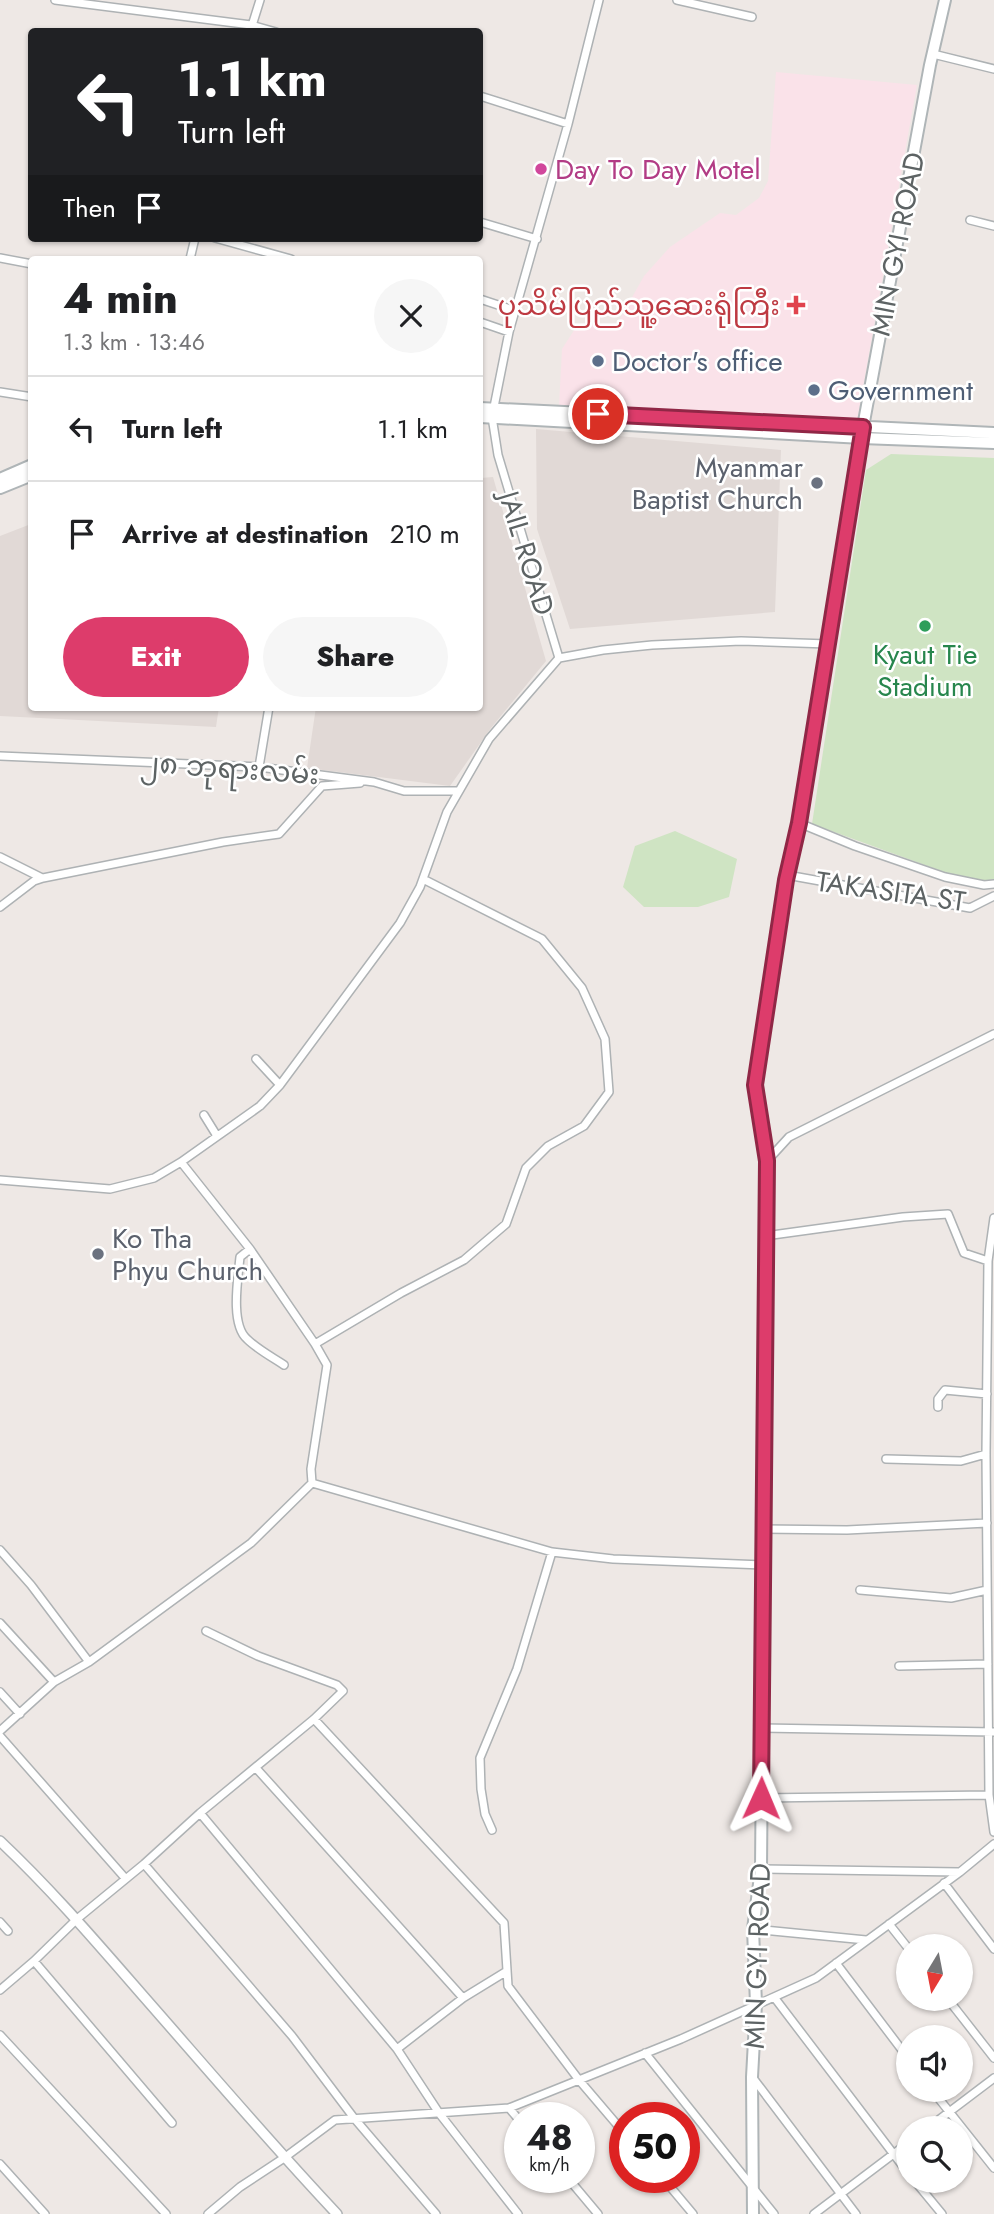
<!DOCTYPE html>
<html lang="en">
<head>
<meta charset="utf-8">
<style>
	body { margin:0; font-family:Jost,"Noto Sans Myanmar",sans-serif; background:#f6f6f6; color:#202124; height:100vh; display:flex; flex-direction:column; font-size:26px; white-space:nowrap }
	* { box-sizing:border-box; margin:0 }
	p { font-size:23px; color:#757577 }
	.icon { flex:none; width:38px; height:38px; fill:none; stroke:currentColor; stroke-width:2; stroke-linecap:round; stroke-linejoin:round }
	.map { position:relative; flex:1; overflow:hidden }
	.sheet { position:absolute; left:28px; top:256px; width:455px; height:455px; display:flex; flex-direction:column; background:#fff; border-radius:7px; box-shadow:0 2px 5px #0004 }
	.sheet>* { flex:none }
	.top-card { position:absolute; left:28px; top:28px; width:455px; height:214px; border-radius:7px; box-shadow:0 2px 5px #0004; background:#202124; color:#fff; overflow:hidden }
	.needle { width:46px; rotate:190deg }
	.controls { position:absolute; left:896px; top:1934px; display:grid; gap:14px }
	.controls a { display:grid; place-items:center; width:77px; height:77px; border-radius:50%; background:#fff; box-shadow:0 2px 5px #0004; font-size:35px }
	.speed { position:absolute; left:504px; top:2102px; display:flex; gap:14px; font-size:35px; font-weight:700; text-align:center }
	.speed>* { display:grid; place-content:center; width:91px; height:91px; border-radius:50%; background:#fff; box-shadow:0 2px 5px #0004; line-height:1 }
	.speed small { font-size:18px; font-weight:400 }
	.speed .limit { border:10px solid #d22; background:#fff; color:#111 }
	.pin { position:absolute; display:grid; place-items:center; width:60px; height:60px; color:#fff; margin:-30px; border:4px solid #fff; border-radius:50%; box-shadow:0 2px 7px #0007 }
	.me { position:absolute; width:77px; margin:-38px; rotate:1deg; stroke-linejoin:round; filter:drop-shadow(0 0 5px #0008) }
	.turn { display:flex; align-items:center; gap:24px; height:147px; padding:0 35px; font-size:32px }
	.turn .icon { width:91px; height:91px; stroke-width:2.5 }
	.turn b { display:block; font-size:49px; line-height:60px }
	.then { display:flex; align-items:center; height:66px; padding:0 35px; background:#0003; gap:14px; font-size:26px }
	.round { display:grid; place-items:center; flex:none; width:74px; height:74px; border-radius:37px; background:#f6f6f6 }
	.headline { display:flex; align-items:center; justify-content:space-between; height:119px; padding:0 35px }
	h1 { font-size:42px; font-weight:800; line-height:52px }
	.primary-button { display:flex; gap:14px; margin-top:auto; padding:14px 35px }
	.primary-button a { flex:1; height:80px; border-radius:42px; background:#dd3c6b; color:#fff; font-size:28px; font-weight:800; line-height:80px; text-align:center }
	.primary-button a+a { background:#f6f6f6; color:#202124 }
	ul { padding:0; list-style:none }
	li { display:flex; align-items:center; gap:21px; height:105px; padding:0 35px; border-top:2px solid #e0e0e0 }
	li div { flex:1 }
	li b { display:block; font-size:26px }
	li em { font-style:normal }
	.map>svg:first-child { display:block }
	.education { fill:#e1d9d6 }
	.medical { fill:#fae2e9 }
	.green { fill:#cfe4c3 }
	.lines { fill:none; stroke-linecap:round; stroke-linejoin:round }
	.minor-casing { stroke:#aeb2b4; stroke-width:10 }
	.tertiary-casing { stroke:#aeb2b4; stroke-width:12 }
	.secondary-casing { stroke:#afb5b7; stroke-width:14 }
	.minor { stroke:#fff; stroke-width:7 }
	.tertiary { stroke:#fff; stroke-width:9 }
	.secondary { stroke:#fff; stroke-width:10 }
	.route-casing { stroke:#902746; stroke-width:18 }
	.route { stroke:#dd3c6b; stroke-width:12 }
	.hotel-dot { fill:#d1479c; stroke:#fff; stroke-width:2.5 }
	.health-dot { fill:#e0444e; stroke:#fff; stroke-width:2.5 }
	.service-dot { fill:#5c6f8a; stroke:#fff; stroke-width:2.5 }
	.worship-dot { fill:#6b7280; stroke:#fff; stroke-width:2.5 }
	.leisure-dot { fill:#2e9e5b; stroke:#fff; stroke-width:2.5 }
	.labels { text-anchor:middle; stroke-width:5; stroke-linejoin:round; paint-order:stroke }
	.hotel-label { font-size:28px; fill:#b23c85; stroke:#fff; text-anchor:start }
	.street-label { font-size:28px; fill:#5d6364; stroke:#fff }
	.health-label { font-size:28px; fill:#be3a42; stroke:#fff; text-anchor:end }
	.service-label { font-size:28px; fill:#4e5e75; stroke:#fff; text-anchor:start }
	.worship-label { font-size:28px; fill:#5b616d; stroke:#fff; text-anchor:end }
	.leisure-label { font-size:28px; fill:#27864d; stroke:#fff }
</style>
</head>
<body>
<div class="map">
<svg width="994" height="2214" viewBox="0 0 994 2214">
	<rect width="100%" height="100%" fill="#eee8e5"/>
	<path class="education" d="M 536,429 L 781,450 L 775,612 L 570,629 L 537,529 Z
		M 493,477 L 546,661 L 491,728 L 450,786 L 307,768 L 316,707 L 480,707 L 480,478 Z
		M 31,524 L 32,707 L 219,707 L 216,727 L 0,716 L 0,536 Z"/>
	<path class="medical" d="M 776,72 L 917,85 L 856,426 L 559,406 L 562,349 L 578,324 L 617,324 L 644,276 L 670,247 L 720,213 L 736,215 L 759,198 L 768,181 Z"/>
	<path class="green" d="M 891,454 L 994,458 L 994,884 L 988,888 L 812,824 L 866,470 Z
		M 675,831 L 737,859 L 729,897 L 698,907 L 644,907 L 623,887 L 635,846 Z"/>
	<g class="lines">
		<g class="minor-casing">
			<path id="minor" d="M 55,0 L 251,25 L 276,32
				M 677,0 L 752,17
				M 250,32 L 260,0
				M 933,54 L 994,69
				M 480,96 L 568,124
				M 970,220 L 994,226
				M 480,222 L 537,239
				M 215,238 L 291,259
				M 0,258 L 32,264
				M 190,259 L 195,238
				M 480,299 L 516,311
				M 480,322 L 509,332
				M 0,392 L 32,397
				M 559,658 L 498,455 L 492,417 L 509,332 L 568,124 L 599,0
				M 0,756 L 259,767 L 374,782 L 404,791 L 458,791
				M 259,767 L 269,707
				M 799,823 L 855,846 L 945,877 L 984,885 L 994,884
				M 0,857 L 42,878
				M 787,875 L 970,908 L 994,896
				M 0,907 L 34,881 L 43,878 L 223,842 L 279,834 L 322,786 L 360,783
				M 256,1059 L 280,1085
				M 204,1115 L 217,1136
				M 767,1161 L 789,1137 L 994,1034
				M 0,1180 L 110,1189 L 154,1178 L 181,1162 L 260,1106 L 280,1085 L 400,923 L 420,887 L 447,812 L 489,739 L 559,658 L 603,650 L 652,645 L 741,641 L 828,644
				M 994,1218 L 988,1261 L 986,1454 L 989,1795 L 994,1832
				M 765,1236 L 903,1217 L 948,1214 L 964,1253 L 988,1261
				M 250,1249 L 240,1257 C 238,1278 230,1324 247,1339 C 257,1349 272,1357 284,1365
				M 315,1344 L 401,1293 L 464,1260 L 506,1224 L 526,1168 L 548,1146 L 584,1126 L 609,1092 L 605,1039 L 582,988 L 542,939 L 423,879
				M 938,1407 L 938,1399 L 945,1390 L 987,1394
				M 886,1459 L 961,1461 L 986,1454
				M 312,1483 L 552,1552 L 613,1559 L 763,1565
				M 763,1529 L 847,1530 L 987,1523
				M 0,1550 L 31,1585 L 89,1662
				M 860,1590 L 951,1598 L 987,1590
				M 0,1623 L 54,1682
				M 899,1666 L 988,1664
				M 0,1692 L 20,1714
				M 314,1719 L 504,1923 L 508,1986 L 579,2080 L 625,2134
				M 762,1728 L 994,1732
				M 0,1731 L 54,1682 L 89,1662 L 251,1543 L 312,1483 L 311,1469 L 327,1365 L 315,1344 L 250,1249 L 181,1162
				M 0,1736 L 125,1878
				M 256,1768 L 463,1998
				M 760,1798 L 989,1795
				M 200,1813 L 397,2049 L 439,2113 L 518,2214
				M 492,1830 L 485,1814 L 481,1789 L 480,1758 L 517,1669 L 552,1552
				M 144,1864 L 292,2036 L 354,2118 L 436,2214
				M 761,1869 L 959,1872
				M 944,1883 L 994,1949
				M 0,1922 L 8,1931
				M 889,1924 L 908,1948
				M 753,1929 L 866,1940
				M 34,1961 L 172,2123
				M 836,1963 L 908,2058
				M 0,1990 L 34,1961 L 77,1919 L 144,1864 L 200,1813 L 314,1719 L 343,1691 L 337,1685 L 258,1656 L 206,1631
				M 774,1997 L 908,2173
				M 947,1998 L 994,2058
				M 0,2035 L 166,2214
				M 397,2049 L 463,1998 L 507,1971
				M 645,2053 L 774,2214
				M 753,2078 L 856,2214
				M 932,2090 L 994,2168
				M 509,2108 L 520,2121
				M 928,2128 L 994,2078
				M 0,2164 L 45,2214
				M 567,2177 L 598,2214
				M 662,2177 L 693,2214
				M 914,2180 L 942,2214
				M 208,2214 L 240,2187 L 284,2158 L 335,2120 L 509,2108 L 681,2039 L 816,1978 L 960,1872 L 994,1844
				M 814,2214 L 908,2143"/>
		</g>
		<g class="tertiary-casing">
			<path id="tertiary" d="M 0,1841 C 52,1890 98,1944 145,1998 C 209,2071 271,2144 337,2214"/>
		</g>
		<g class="secondary-casing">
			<path id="secondary" d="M 480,408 L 994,433
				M 480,417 L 862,438 L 994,443
				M 0,479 L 32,465
				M 0,488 L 32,475
				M 753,2214 L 752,2077 L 756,2004 L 753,1929 L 761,1869 L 767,1161 L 755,1085 L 786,880 L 799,823 L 863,427 L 930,65 L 945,0"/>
		</g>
		<use href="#minor" class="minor"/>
		<use href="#tertiary" class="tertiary"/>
		<use href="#secondary" class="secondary"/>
	</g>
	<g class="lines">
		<g class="route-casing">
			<path id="route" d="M 598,414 L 863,427 L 799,823 L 786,880 L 755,1085 L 767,1161 L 761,1798"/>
		</g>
		<use href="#route" class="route"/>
	</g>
	<circle class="hotel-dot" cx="541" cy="169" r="7"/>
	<path class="health-dot" d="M792.5 294.5h7v7h7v7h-7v7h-7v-7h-7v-7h7z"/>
	<g class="service-dot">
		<circle cx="598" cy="361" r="7"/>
		<circle cx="814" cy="390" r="7"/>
	</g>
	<g class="worship-dot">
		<circle cx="817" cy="483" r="7"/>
		<circle cx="98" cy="1254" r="7"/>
	</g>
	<circle class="leisure-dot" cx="925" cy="626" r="7"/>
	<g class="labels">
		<g class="hotel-label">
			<text x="555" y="179">Day To Day Motel</text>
		</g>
		<g class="street-label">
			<text transform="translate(897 244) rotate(-79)" y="10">MIN GYI ROAD</text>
			<text transform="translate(527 553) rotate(73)" y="10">JAIL ROAD</text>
			<text transform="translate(230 768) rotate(4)" y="10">၂၈ ဘုရားလမ်း</text>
			<text transform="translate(891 891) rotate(8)" y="10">TAKASITA ST</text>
			<text transform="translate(757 1956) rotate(-88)" y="10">MIN GYI ROAD</text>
		</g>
		<g class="health-label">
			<text x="780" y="315">ပုသိမ်ပြည်သူ့ဆေးရုံကြီး</text>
		</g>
		<g class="service-label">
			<text x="612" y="371">Doctor's office</text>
			<text x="828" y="400">Government</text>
		</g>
		<g class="worship-label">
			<text x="803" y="477">Myanmar<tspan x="803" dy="32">Baptist Church</tspan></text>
			<text x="112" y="1248" text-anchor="start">Ko Tha<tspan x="112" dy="32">Phyu Church</tspan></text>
		</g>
		<g class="leisure-label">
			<text x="925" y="664">Kyaut Tie<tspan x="925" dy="32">Stadium</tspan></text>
		</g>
	</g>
</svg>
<div class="controls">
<a><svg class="needle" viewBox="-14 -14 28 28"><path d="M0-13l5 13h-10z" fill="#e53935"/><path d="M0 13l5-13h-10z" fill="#757577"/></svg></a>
<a><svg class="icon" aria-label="sound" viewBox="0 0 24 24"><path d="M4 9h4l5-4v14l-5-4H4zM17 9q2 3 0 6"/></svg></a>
<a><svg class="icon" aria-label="search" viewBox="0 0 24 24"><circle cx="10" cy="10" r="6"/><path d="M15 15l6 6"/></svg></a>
</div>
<div class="speed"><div>48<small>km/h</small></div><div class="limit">50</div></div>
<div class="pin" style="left:598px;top:414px;background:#d93025"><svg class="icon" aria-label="arrive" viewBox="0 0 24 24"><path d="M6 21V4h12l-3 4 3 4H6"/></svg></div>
<svg class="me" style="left:761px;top:1798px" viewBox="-20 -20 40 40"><path d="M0-17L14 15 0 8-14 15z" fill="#dd3c6b" stroke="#fff" stroke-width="4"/></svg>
<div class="top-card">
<div class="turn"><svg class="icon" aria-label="left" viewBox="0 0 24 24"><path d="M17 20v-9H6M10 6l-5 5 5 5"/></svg><div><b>1.1 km</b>Turn left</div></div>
<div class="then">Then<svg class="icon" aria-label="arrive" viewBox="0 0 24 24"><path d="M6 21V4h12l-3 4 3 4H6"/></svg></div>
</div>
<section class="sheet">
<div class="headline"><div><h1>4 min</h1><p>1.3 km · 13:46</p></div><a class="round"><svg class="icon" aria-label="close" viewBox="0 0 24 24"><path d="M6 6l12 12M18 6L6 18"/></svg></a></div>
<ul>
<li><svg class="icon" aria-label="left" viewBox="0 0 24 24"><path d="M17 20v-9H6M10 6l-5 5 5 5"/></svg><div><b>Turn left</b></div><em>1.1 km</em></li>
<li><svg class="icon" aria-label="arrive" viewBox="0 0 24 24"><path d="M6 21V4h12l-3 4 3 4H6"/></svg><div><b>Arrive at destination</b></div><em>210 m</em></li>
</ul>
<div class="primary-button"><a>Exit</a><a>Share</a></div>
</section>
</div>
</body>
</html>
